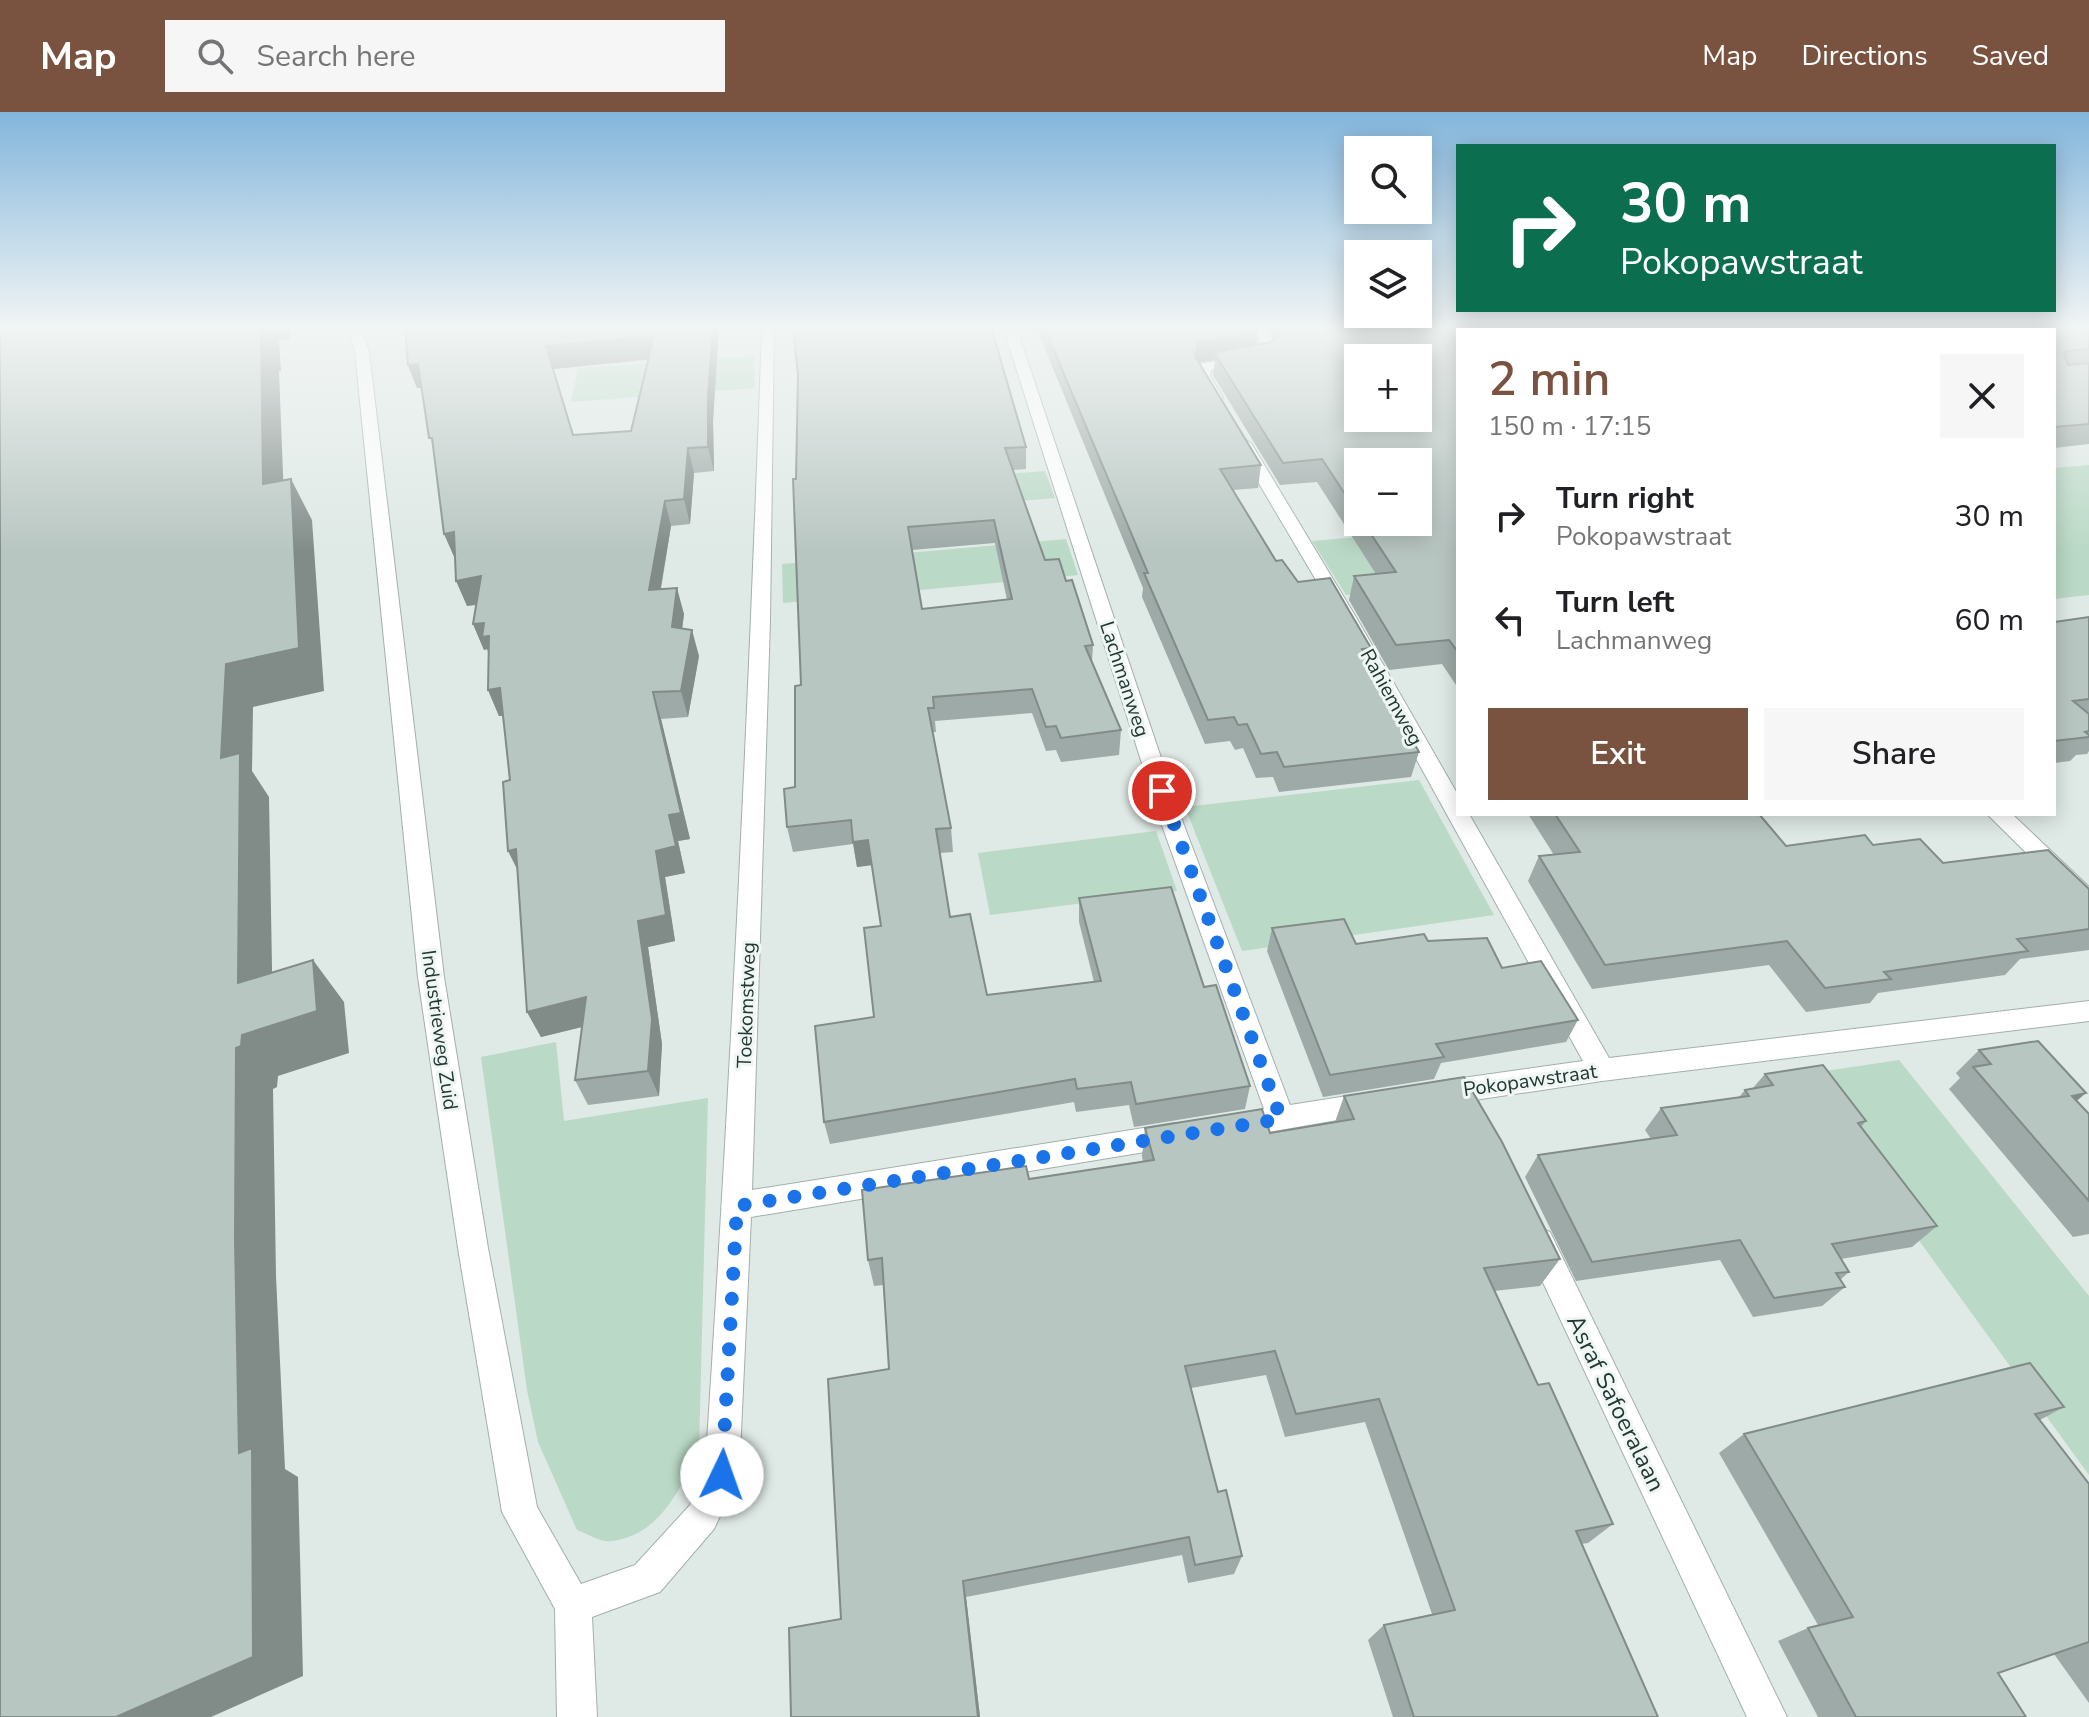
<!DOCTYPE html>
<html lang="en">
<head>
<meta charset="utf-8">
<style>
	body { margin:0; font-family:"Nunito Sans",sans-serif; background:#f6f6f6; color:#202124; height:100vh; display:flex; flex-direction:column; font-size:30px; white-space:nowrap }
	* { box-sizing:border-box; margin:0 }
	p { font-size:26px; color:#757577 }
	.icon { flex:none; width:44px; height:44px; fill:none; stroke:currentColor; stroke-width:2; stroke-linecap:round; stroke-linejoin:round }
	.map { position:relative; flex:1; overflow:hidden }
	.sheet { position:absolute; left:1456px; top:216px; width:600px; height:488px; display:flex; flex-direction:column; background:#fff; border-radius:0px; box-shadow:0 4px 20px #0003 }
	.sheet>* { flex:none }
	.hud { position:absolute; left:1456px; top:32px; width:600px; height:168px; border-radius:0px; box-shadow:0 4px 20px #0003; background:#0b6e4f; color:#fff; overflow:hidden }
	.controls { position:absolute; left:1344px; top:24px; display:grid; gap:16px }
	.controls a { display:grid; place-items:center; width:88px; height:88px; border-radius:0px; background:#fff; box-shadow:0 4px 20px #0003; font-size:40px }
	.pin { position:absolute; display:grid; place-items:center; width:68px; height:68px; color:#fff; margin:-34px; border:4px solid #fff; border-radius:50%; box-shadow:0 2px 8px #0007 }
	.me { position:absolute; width:88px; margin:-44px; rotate:3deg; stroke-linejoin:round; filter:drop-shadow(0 0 6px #0008) }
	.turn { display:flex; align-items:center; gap:28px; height:168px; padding:0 32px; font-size:36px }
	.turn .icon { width:104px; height:104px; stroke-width:2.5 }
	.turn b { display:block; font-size:56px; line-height:68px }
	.round { display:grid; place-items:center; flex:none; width:84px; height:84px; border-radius:0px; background:#f6f6f6 }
	.head { display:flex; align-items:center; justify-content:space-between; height:136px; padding:0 32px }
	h1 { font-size:48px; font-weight:600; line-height:60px; color:#79533f }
	.action { display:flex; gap:16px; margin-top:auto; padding:16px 32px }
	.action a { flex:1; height:92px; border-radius:0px; background:#79533f; color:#fff; font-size:32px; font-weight:600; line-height:92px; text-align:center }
	.action a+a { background:#f6f6f6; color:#202124 }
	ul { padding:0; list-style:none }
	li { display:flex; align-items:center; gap:24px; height:104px; padding:0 32px }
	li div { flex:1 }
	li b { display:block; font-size:30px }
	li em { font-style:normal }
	header { display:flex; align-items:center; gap:48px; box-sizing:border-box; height:112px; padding:0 40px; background:#79533f; color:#fff }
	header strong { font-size:38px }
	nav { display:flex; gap:44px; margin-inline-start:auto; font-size:28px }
	.search { width:560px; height:72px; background:#f6f6f6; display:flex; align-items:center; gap:20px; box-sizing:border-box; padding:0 28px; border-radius:0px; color:#757577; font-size:30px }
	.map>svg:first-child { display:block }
	.green { fill:#bad9c6 }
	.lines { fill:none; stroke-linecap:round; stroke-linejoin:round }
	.minor-casing { stroke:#a3b0ad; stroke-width:2 }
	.minor { fill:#fff; fill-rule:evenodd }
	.wall { fill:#9eaaa7; fill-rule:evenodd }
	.shaded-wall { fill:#818b88 }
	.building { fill:#b8c6c2; stroke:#818b88; stroke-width:2; fill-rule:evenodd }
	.route { stroke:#1a73e8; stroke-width:14; stroke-dasharray:0 25.2 }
	.labels { text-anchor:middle; stroke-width:6; stroke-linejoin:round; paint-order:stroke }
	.street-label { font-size:20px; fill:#223834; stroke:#eff6f3 }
	.near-street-label { font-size:24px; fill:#223834; stroke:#eff6f3 }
</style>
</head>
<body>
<header>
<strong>Map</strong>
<div class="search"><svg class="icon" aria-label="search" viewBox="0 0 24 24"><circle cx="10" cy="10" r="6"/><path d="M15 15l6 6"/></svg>Search here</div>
<nav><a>Map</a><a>Directions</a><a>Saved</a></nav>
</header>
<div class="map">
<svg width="2089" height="1605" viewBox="0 0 2089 1605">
	<rect width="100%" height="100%" fill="#dfe9e6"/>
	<path class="green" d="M 754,244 L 755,276 L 571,290 L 578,256 Z
		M 2089,353 L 2089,483 L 2054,487 L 2054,356 Z
		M 1045,359 L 1055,386 L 913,398 L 908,370 Z
		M 1458,416 L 1458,472 L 1346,483 L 1312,429 Z
		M 1066,427 L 1078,463 L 783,491 L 782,452 Z
		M 1419,668 L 1494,803 L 1242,839 L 1185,695 Z
		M 1156,719 L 1177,779 L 990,803 L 978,741 Z
		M 556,930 L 564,1009 L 708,986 L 699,1337 C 681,1376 660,1423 612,1429 C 602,1431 586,1421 577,1418 L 538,1330 L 527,1278 L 481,945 Z
		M 1899,948 L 2089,1184 L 2089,1363 L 1799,963 Z"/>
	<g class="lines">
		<g class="minor-casing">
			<path id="minor" d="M 348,215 L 361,215 L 369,240 L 444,865 L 488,1136 L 537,1395 L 581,1472 L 635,1453 L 690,1393 L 705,1361 C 730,979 749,597 762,215 L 774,215 L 770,509 L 752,1078 L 1175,1011 L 1185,1014 L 1189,1023 L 1185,1032 L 1175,1035 L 751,1105 L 739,1363 L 714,1417 L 660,1480 L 592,1505 L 597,1605 L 557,1605 L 555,1497 L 502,1400 L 458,1136 L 418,865 L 355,240 Z
				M 1003,215 L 1016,215 L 1182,708 L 1290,993 L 1373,980 L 1383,984 L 1387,992 L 1383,1000 L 1235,1026 L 1225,1023 L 1221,1014 L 1225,1005 L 1264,997 L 1160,708 Z
				M 1250,215 L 1263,215 L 1272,226 L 1275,238 L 1266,249 L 1211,258 L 1210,264 L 1223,286 L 1216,290 L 1211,289 L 1196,264 L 1197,255 L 1204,251 L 1257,243 L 1261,238 L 1259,227 Z
				M 1243,326 L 1251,331 L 1357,507 L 1458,683 L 1458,702 L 1469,702 L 1609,946 L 2089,889 L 2089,909 L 1602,969 L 1441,993 L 1431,989 L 1427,981 L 1431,973 L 1441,969 L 1583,949 L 1339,507 L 1235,331 Z
				M 1987,702 L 2012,702 L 2089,775 L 2089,798 L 2081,795 Z
				M 1539,1116 L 1550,1120 L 1787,1605 L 1747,1605 L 1524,1130 L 1528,1120 Z"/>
		</g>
		<use href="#minor" class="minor"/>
	</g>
	<path class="wall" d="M 719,215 L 713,309 L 714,359 L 694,361 L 690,412 L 671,414 L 661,477 L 684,502 L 682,517 L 699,544 L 688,605 L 661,607 L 690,727 L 678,729 L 685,761 L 665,765 L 675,829 L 648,835 L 662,932 L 659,984 L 588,993 L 575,968 L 582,915 L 541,925 L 527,900 L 518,758 L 503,604 L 499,604 L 488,578 L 489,541 L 487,537 L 484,538 L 473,512 L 476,493 L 467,494 L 455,447 L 421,276 L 417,276 L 408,253 ZM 648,248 L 631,319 L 573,323 L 553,257 Z
		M 1036,215 L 1258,215 L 1256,233 L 1271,230 L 1275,225 L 1266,215 L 2089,215 L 2089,332 L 2054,336 L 2054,218 L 1458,218 L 1458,576 L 1442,552 L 1389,558 L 1349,488 L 1354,464 L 1376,462 L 1317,370 L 1280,373 L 1213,263 L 1215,248 L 1199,251 L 1261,353 L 1258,376 L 1233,378 L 1276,449 L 1371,536 L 1368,547 L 1419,640 L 1411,665 L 1279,680 L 1273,665 L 1256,666 L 1243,636 L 1235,638 L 1230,629 L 1205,632 L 1142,485 L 1143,476 ZM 1358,350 L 1418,410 L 1358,410 Z
		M 798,263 L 1026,335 L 1026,357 L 1013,358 L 1045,448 L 1066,469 L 1093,533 L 1092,550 L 1121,618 L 1119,643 L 1061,650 L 1056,638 L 1046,639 L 1032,601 L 935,609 L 936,620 L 932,620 L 951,716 L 953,740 L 940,741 L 950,805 L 987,883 L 1094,870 L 1079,810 L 1079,786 L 1204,875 L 1250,974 L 1245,997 L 1134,1015 L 1129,993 L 1076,1000 L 1074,990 L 830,1032 L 824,1010 L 874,905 L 881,814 L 872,753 L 857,755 L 853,732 L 793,740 L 787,715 L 795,675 L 801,573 L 796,367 ZM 995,431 L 1007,488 L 922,497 L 912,438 Z
		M 2089,505 L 2089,639 L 2087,642 L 2076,643 L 2070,649 L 2054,651 L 2054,510 Z
		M 1528,702 L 1759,702 L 1786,734 L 1873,733 L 1943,751 L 2089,777 L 2089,838 L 2020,847 L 2005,863 L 1878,881 L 1870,891 L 1806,900 L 1769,853 L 1592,877 L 1528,769 L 1539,744 L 1554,743 Z
		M 1272,816 L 1356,832 L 1428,829 L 1502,856 L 1578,908 L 1566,930 L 1441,951 L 1434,967 L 1323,985 L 1267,839 Z
		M 1979,938 L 2077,989 L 2089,1002 L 2089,1122 L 2073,1125 L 1949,977 L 1960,966 L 1956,961 Z
		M 1765,962 L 1866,1009 L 1861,1015 L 1937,1114 L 1912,1135 L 1841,1147 L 1849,1160 L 1840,1168 L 1845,1175 L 1822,1194 L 1753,1205 L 1720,1148 L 1576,1169 L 1525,1065 L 1538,1043 L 1651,1027 L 1645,1018 L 1661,996 L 1739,985 L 1745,978 L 1753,976 Z
		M 1344,984 L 1560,1147 L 1540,1174 L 1494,1179 L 1538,1273 L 1613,1412 L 1588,1431 L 1581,1432 L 1658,1605 L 1393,1605 L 1368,1528 L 1384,1513 L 1432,1502 L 1365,1310 L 1285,1325 L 1266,1263 L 1191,1276 L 1218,1380 L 1242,1444 L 1234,1462 L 1188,1471 L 1182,1443 L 966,1485 L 980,1605 L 791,1605 L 841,1507 L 889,1257 L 883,1173 L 874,1174 L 868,1148 L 1029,1067 L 1143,1050 L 1142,1044 L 1145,1016 L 1270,1021 L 1335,1010 Z
		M 2064,1295 L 2040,1308 L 2089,1372 L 2089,1591 L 2054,1542 L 1998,1561 L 2026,1605 L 1818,1605 L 1778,1529 L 1808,1516 L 1818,1513 L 1719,1341 L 1744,1322 Z"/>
	<path class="shaded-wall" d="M 263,215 L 289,215 L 290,227 L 279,228 L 281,259 L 279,259 L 285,413 L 263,372 L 261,222 Z
		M 713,215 L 719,215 L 713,309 L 714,359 L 708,335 L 708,285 Z
		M 1258,220 L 1255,240 L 1215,242 L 1215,248 L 1196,251 L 1195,244 L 1198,230 Z
		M 654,224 L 659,246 L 553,257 L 546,234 Z
		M 418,252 L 427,275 L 417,276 L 408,253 Z
		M 688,336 L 694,361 L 690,412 L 684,387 Z
		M 291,367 L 312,408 L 324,579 L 253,595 L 252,659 L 269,685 L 273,913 L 238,871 L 221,646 L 226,552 Z
		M 665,389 L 671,414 L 656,503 L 649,478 Z
		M 454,420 L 455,447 L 444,422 Z
		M 481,464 L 492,490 L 467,494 L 456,469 Z
		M 677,476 L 684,502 L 679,541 L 672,515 Z
		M 484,511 L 495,536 L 493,551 L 487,537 L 484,538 L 473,512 Z
		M 692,518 L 699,544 L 688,605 L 681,579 Z
		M 500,576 L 511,602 L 499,604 L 488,578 Z
		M 653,580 L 661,607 L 690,727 L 678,729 L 685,761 L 665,765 L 675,829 L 648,835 L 662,932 L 659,984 L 648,959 L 638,809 L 656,739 Z
		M 868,728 L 872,753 L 857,755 L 853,730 Z
		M 516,737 L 521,765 L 508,739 Z
		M 313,848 L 344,890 L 349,941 L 278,964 L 277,975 L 273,977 L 276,1164 L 285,1357 L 298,1365 L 303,1564 L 211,1605 L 116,1605 L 239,1341 L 235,1128 L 236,936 L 242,923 Z
		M 586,885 L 598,911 L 541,925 L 527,900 Z
		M 2086,981 L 2060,1003 L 2072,984 Z
		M 963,1469 L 966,1485 L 980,1605 L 978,1605 Z"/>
	<path class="building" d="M 0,215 L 263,215 L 263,221 L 261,222 L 263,372 L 291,367 L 299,536 L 226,552 L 221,646 L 240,641 L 238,871 L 313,848 L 317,899 L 242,923 L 241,934 L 236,936 L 235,1128 L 239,1341 L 252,1336 L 253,1545 L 116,1605 L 0,1605 Z
		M 405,215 L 713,215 L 708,285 L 708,335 L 688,336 L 684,387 L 665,389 L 649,478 L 677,476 L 672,515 L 692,518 L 681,579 L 653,580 L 681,701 L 669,703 L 676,734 L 656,739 L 666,803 L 638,809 L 652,907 L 648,959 L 575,968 L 586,885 L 527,900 L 516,737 L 508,739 L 503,670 L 510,668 L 500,576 L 488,578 L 489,524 L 482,525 L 484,511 L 473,512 L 481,464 L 456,469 L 454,420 L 444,422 L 432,326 L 429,326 L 418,252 L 408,253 ZM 654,224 L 631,319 L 573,323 L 546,234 Z
		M 793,215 L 991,215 L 1026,335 L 1005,336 L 1045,448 L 1059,447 L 1066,469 L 1072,468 L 1093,533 L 1085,534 L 1121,618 L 1061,626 L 1056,614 L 1046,615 L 1032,577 L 933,585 L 934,596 L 928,596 L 951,716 L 936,717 L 950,805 L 970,802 L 987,883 L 1101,869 L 1079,786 L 1171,775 L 1204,875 L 1216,873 L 1250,974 L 1136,992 L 1131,970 L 1077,977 L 1075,967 L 824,1010 L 815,914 L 874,905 L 864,816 L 881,814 L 868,728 L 853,730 L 851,708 L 787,715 L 784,677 L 795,675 L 795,574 L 801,573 L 793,367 L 796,367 L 798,263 ZM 994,408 L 1012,487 L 922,497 L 908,415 Z
		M 1044,215 L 1258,215 L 1258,220 L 1198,230 L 1195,244 L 1261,353 L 1220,357 L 1276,449 L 1282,448 L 1298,470 L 1330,466 L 1371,536 L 1362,537 L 1419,640 L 1284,655 L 1277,640 L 1261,642 L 1247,612 L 1238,613 L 1234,605 L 1208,608 L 1144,461 L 1148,461 Z
		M 1280,215 L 2089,215 L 2089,237 L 2067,239 L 2064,242 L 2068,253 L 2089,251 L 2089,312 L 2054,315 L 2054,218 L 1458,218 L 1458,540 L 1449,528 L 1396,533 L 1354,464 L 1396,460 L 1363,410 L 1418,410 L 1418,350 L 1358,350 L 1358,402 L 1322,347 L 1283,351 L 1215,242 L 1216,240 L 1271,230 L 1281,217 ZM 1358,246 L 1418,246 L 1418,306 L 1358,306 Z
		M 2089,505 L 2089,587 L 2073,589 L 2089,602 L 2089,619 L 2085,620 L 2089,623 L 2089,625 L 2054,629 L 2054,510 Z
		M 1555,702 L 1759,702 L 1786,734 L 1865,723 L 1873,733 L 1920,727 L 1943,751 L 2048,738 L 2089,777 L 2089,817 L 2017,827 L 2028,839 L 1884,860 L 1891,867 L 1825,876 L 1787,829 L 1605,853 L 1539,744 L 1580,740 Z
		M 1344,807 L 1356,832 L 1424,822 L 1428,829 L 1487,826 L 1502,856 L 1541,849 L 1578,908 L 1436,932 L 1444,945 L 1330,963 L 1272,816 Z
		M 2038,929 L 2086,981 L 2072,984 L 2089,1002 L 2089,1089 L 1973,955 L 1991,952 L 1979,938 Z
		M 1823,953 L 1866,1009 L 1858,1011 L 1937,1114 L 1832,1132 L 1849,1160 L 1836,1161 L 1845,1175 L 1774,1186 L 1740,1128 L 1592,1150 L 1538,1043 L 1677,1023 L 1661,996 L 1749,984 L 1745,978 L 1773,973 L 1765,962 Z
		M 1464,965 L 1502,1030 L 1560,1147 L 1484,1156 L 1538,1273 L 1549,1271 L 1613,1412 L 1576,1419 L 1658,1605 L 1414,1605 L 1384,1513 L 1455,1498 L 1379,1287 L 1296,1302 L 1275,1239 L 1185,1254 L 1218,1380 L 1226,1378 L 1242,1444 L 1195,1453 L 1189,1425 L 963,1469 L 978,1605 L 791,1605 L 789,1516 L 841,1507 L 828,1267 L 889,1257 L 882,1146 L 868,1148 L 862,1078 L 1026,1054 L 1029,1067 L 1154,1048 L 1145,1016 L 1262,997 L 1270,1021 L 1354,1007 L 1344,984 Z
		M 2030,1251 L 2064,1295 L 2035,1302 L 2089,1372 L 2089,1530 L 1998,1561 L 2026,1605 L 1856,1605 L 1808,1516 L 1853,1505 L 1744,1322 Z"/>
	<linearGradient id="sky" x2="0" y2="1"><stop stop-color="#83b6dc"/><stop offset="0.49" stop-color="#f1f5f4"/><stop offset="1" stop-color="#f1f5f4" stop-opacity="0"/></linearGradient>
	<rect width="2089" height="440" fill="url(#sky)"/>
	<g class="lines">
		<path class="route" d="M 722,1363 L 737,1094 L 1281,1007 L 1162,679"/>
	</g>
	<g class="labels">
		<g class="street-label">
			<text transform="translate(1125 567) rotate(72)" y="7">Lachmanweg</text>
			<text transform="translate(1392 585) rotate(61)" y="7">Rahiemweg</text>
			<text transform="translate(746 893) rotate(-88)" y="7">Toekomstweg</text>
			<text transform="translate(440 918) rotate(82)" y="7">Industrieweg Zuid</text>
			<text transform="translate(1530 968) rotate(-8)" y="7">Pokopawstraat</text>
		</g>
		<g class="near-street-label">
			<text transform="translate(1616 1291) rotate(64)" y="8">Asraf Safoeralaan</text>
		</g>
	</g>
</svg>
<div class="controls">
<a><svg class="icon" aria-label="search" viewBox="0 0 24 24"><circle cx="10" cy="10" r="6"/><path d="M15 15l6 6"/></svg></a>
<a><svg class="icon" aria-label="layers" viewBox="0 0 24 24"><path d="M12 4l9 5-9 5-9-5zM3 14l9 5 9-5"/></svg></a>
<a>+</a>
<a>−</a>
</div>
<div class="pin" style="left:1162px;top:679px;background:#d93025"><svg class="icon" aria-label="arrive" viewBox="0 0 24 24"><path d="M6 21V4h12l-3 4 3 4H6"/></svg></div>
<svg class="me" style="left:722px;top:1363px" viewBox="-20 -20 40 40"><circle r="19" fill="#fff"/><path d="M0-13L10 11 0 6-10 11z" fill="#1a73e8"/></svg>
<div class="hud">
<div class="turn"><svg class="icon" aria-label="right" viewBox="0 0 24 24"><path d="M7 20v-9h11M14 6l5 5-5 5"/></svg><div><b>30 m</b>Pokopawstraat</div></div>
</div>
<section class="sheet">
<div class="head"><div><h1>2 min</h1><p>150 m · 17:15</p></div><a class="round"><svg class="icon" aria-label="close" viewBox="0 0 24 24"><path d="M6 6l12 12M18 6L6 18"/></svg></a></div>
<ul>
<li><svg class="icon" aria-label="right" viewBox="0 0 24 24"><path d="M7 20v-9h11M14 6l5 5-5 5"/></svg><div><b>Turn right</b><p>Pokopawstraat</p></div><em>30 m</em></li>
<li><svg class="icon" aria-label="left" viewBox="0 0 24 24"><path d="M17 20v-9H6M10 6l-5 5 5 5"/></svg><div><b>Turn left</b><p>Lachmanweg</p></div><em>60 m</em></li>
</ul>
<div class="action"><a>Exit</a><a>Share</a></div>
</section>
</div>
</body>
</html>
